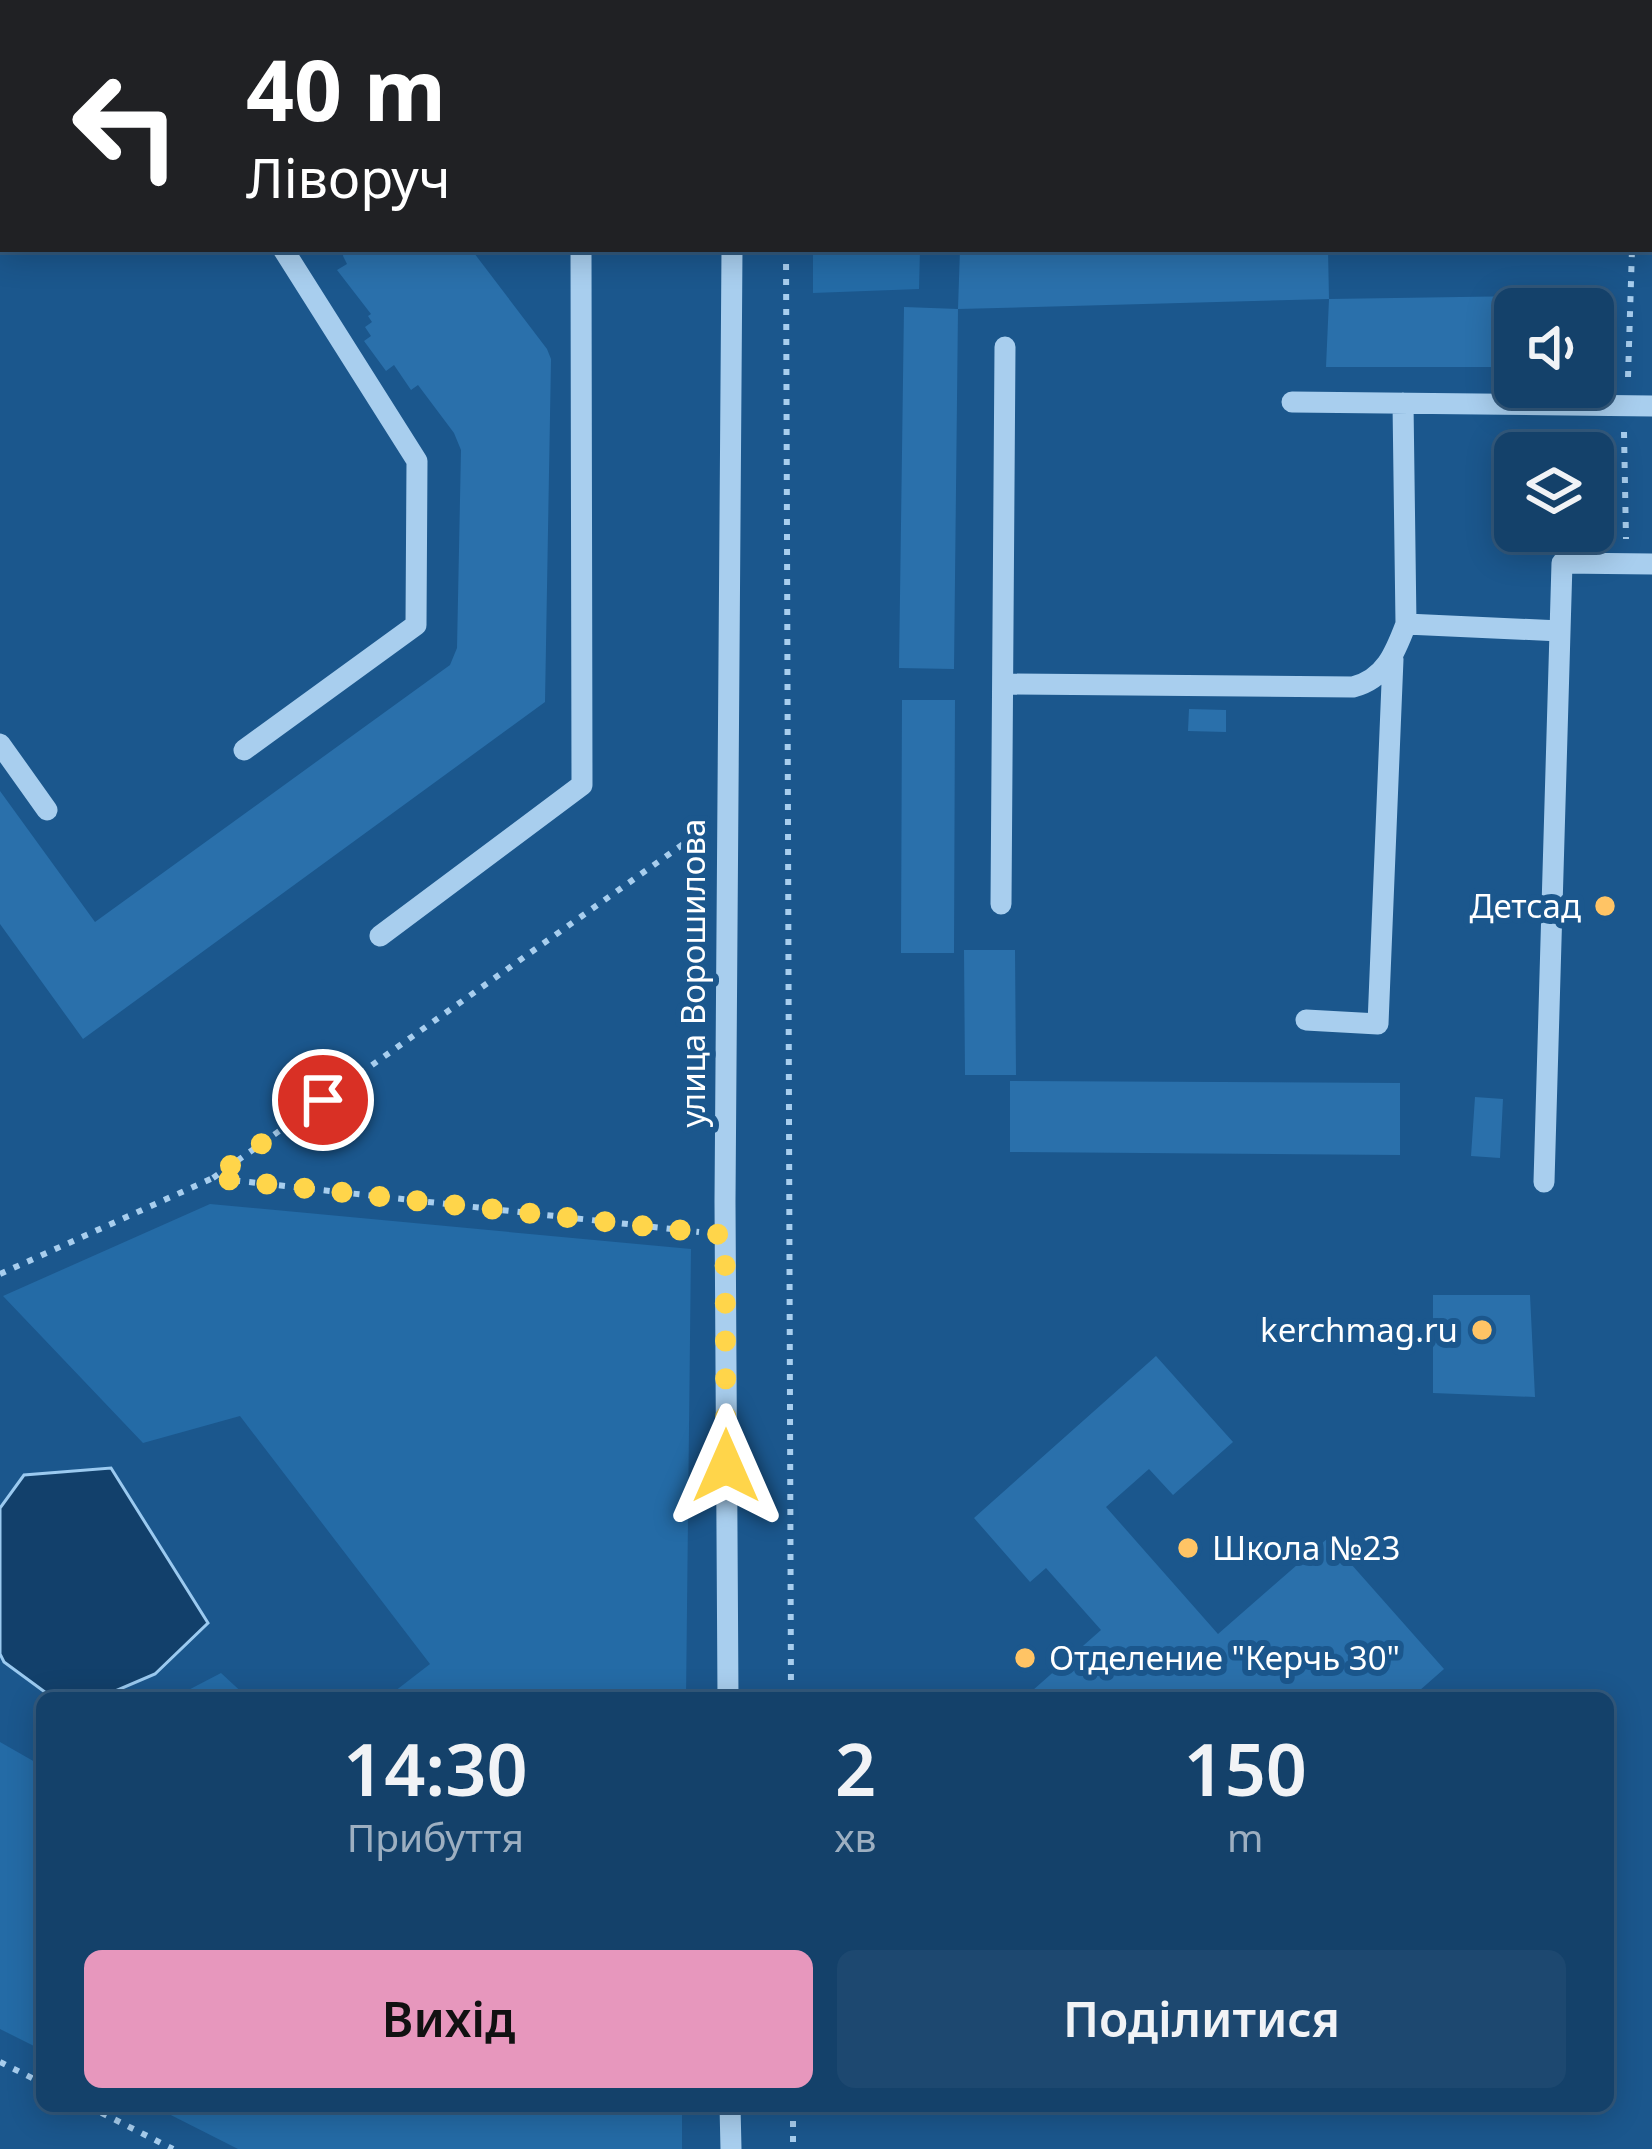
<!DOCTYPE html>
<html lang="uk">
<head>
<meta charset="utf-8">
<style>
	body { margin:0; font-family:"Noto Sans",sans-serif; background:#1d4870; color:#f1f3f6; height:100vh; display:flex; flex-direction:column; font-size:45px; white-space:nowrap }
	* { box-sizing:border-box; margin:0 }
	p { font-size:39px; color:#9dafc1 }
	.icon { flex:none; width:66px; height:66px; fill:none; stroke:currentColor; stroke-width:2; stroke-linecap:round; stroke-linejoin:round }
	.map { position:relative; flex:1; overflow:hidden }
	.drawer { position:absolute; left:36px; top:1692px; width:1578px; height:420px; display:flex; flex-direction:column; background:#14416a; border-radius:18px; box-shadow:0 6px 30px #0003,0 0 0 3px #335a7e }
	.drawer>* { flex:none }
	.top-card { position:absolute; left:0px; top:0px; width:1653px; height:252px; box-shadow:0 6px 30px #0003,0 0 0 3px #335a7e; background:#202124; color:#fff; overflow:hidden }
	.buttons { position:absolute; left:1494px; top:288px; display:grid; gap:24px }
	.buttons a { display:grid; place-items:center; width:120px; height:120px; border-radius:18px; background:#14416a; box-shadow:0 6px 30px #0003,0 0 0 3px #335a7e; font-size:60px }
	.pin { position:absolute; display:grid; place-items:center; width:102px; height:102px; color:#fff; margin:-51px; border:6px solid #fff; border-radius:50%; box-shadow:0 3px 12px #0007 }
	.me { position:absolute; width:132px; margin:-66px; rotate:0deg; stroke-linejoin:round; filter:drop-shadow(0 0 9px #0008) }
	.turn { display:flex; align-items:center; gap:42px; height:252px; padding:0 48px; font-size:54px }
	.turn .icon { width:156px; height:156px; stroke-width:2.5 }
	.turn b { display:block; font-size:84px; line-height:102px }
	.eta { display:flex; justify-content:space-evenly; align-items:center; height:204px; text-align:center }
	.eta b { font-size:72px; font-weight:600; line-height:84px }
	.cta { display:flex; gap:24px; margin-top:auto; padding:24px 48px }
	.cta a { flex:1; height:138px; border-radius:18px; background:#e797bd; color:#111; font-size:48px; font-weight:600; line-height:138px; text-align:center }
	.cta a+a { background:#1d4870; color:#f1f3f6 }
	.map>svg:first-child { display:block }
	.green { fill:#246ba6 }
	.water { fill:#12406b; stroke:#9bcaf0; stroke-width:3 }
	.building { fill:#2a70ab }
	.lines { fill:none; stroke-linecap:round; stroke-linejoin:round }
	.path { stroke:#a8ceee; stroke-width:6; stroke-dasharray:6 9; stroke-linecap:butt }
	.minor { stroke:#a8ceee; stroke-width:21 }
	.major { stroke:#eef6ff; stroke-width:30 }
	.route { stroke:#ffd54a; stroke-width:21; stroke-dasharray:0 37.8 }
	.poi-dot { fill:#ffc465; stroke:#1b578d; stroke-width:4.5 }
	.labels { text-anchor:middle; stroke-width:12; stroke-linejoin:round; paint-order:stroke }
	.poi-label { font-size:33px; fill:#fff; stroke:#1b578d; text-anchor:end }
	.street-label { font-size:33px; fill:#fff; stroke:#1b578d }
</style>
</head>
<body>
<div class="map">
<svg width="1652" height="2149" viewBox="0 0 1652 2149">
	<rect width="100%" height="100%" fill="#1b578d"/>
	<path class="green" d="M 810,0 L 1570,0 L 1570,3 L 810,3 Z
		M 813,249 L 920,249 L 919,289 L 813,293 Z
		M 210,1204 L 691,1249 L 686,1698 L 386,1698 L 430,1664 L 240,1416 L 143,1443 L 3,1296 Z
		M 221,1673 L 248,1698 L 173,1698 Z
		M 0,1742 L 42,1766 L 42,2050 L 0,2029 Z
		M 153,2106 L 682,2106 L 682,2149 L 238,2149 Z"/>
	<path class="water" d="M 111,1468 L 208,1623 L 155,1674 L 99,1698 L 53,1698 L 4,1662 L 0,1654 L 0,1508 L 24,1475 Z"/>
	<path class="building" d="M 344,249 L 471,249 L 547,349 L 551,359 L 545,702 L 83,1039 L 0,924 L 0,791 L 95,922 L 450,665 L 457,648 L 461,450 L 454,433 L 418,385 L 411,390 L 394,365 L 386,371 L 364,341 L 371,336 L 365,327 L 372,322 L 368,316 L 371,314 L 337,270 L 347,264 L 343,256 Z
		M 960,249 L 1328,249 L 1329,299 L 958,309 Z
		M 1583,295 L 1583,309 L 1515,309 L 1515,367 L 1326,367 L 1329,299 Z
		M 904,307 L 958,309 L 954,669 L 899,668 Z
		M 902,700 L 955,700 L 954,953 L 901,953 Z
		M 1189,709 L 1226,710 L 1226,732 L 1188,731 Z
		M 964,950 L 1015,950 L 1016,1075 L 965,1075 Z
		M 1010,1081 L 1400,1083 L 1400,1155 L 1010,1152 Z
		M 1475,1097 L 1503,1099 L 1500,1158 L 1471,1156 Z
		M 1433,1295 L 1530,1295 L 1535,1397 L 1433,1393 Z
		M 1156,1356 L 1233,1442 L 1173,1495 L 1149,1469 L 1106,1507 L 1218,1634 L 1328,1538 L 1444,1669 L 1411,1698 L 1024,1698 L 1101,1630 L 1046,1568 L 1030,1582 L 974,1518 Z"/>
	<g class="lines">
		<path class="path" d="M 785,0 L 785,3
			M 1597,0 L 1597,3
			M 1606,0 L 1606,3
			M 75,3 L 78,0
			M 1022,3 L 1025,0
			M 0,64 L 3,61
			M 1650,178 L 1652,178
			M 786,249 L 791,1698
			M 1628,377 L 1632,249
			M 1624,432 L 1626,539
			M 213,1178 L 689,840
			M 0,1274 L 213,1178 L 699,1232
			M 0,2062 L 42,2083
			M 88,2106 L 173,2149
			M 793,2106 L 793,2149"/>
		<path class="minor" d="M 733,3 L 733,0
			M 1292,402 L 1652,406
			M 1406,624 L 1560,631
			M 1003,684 L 1353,687 C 1385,679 1395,653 1406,624 L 1403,403
			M 0,744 L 47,810
			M 244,750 L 416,625 L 417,461 L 283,249
			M 1001,904 L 1005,347
			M 380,936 L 582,785 L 581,249
			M 1306,1020 L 1378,1024 L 1393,659
			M 1544,1182 L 1562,563 L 1652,564
			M 728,1698 L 725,1202 L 732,249
			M 730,2106 L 731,2149"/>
		<path class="major" d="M 282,3 L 286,0
			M 0,209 L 3,207"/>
	</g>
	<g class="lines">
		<path class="route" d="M 323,1100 L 213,1178 L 725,1235 L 726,1466"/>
	</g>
	<g class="poi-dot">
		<circle cx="1605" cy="906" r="12"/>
		<circle cx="1482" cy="1330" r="12"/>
		<circle cx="1188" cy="1548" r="12"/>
		<circle cx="1025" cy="1658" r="12"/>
	</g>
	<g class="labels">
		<g class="poi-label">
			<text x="1581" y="918">Детсад</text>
			<text x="1458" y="1342">kerchmag.ru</text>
			<text x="1212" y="1560" text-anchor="start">Школа №23</text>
			<text x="1049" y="1670" text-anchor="start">Отделение "Керчь 30"</text>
		</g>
		<g class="street-label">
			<text transform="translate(693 973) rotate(-90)" y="12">улица Ворошилова</text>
		</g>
	</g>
</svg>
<div class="buttons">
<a><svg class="icon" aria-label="sound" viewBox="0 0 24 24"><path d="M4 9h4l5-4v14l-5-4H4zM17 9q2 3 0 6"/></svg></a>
<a><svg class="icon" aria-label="layers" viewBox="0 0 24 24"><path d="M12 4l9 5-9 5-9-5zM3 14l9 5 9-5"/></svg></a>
</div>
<div class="pin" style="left:323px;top:1100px;background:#d93025"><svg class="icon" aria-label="arrive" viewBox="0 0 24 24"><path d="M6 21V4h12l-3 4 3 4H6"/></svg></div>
<svg class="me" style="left:726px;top:1466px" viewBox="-20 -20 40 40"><path d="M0-17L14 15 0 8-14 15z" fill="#ffd54a" stroke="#fff" stroke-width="4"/></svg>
<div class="top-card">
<div class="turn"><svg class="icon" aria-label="left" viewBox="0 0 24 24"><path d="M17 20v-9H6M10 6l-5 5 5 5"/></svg><div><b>40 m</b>Ліворуч</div></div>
</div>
<section class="drawer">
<div class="eta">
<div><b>14:30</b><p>Прибуття</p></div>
<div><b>2</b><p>хв</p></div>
<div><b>150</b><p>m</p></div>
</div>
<div class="cta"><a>Вихід</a><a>Поділитися</a></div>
</section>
</div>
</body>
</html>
